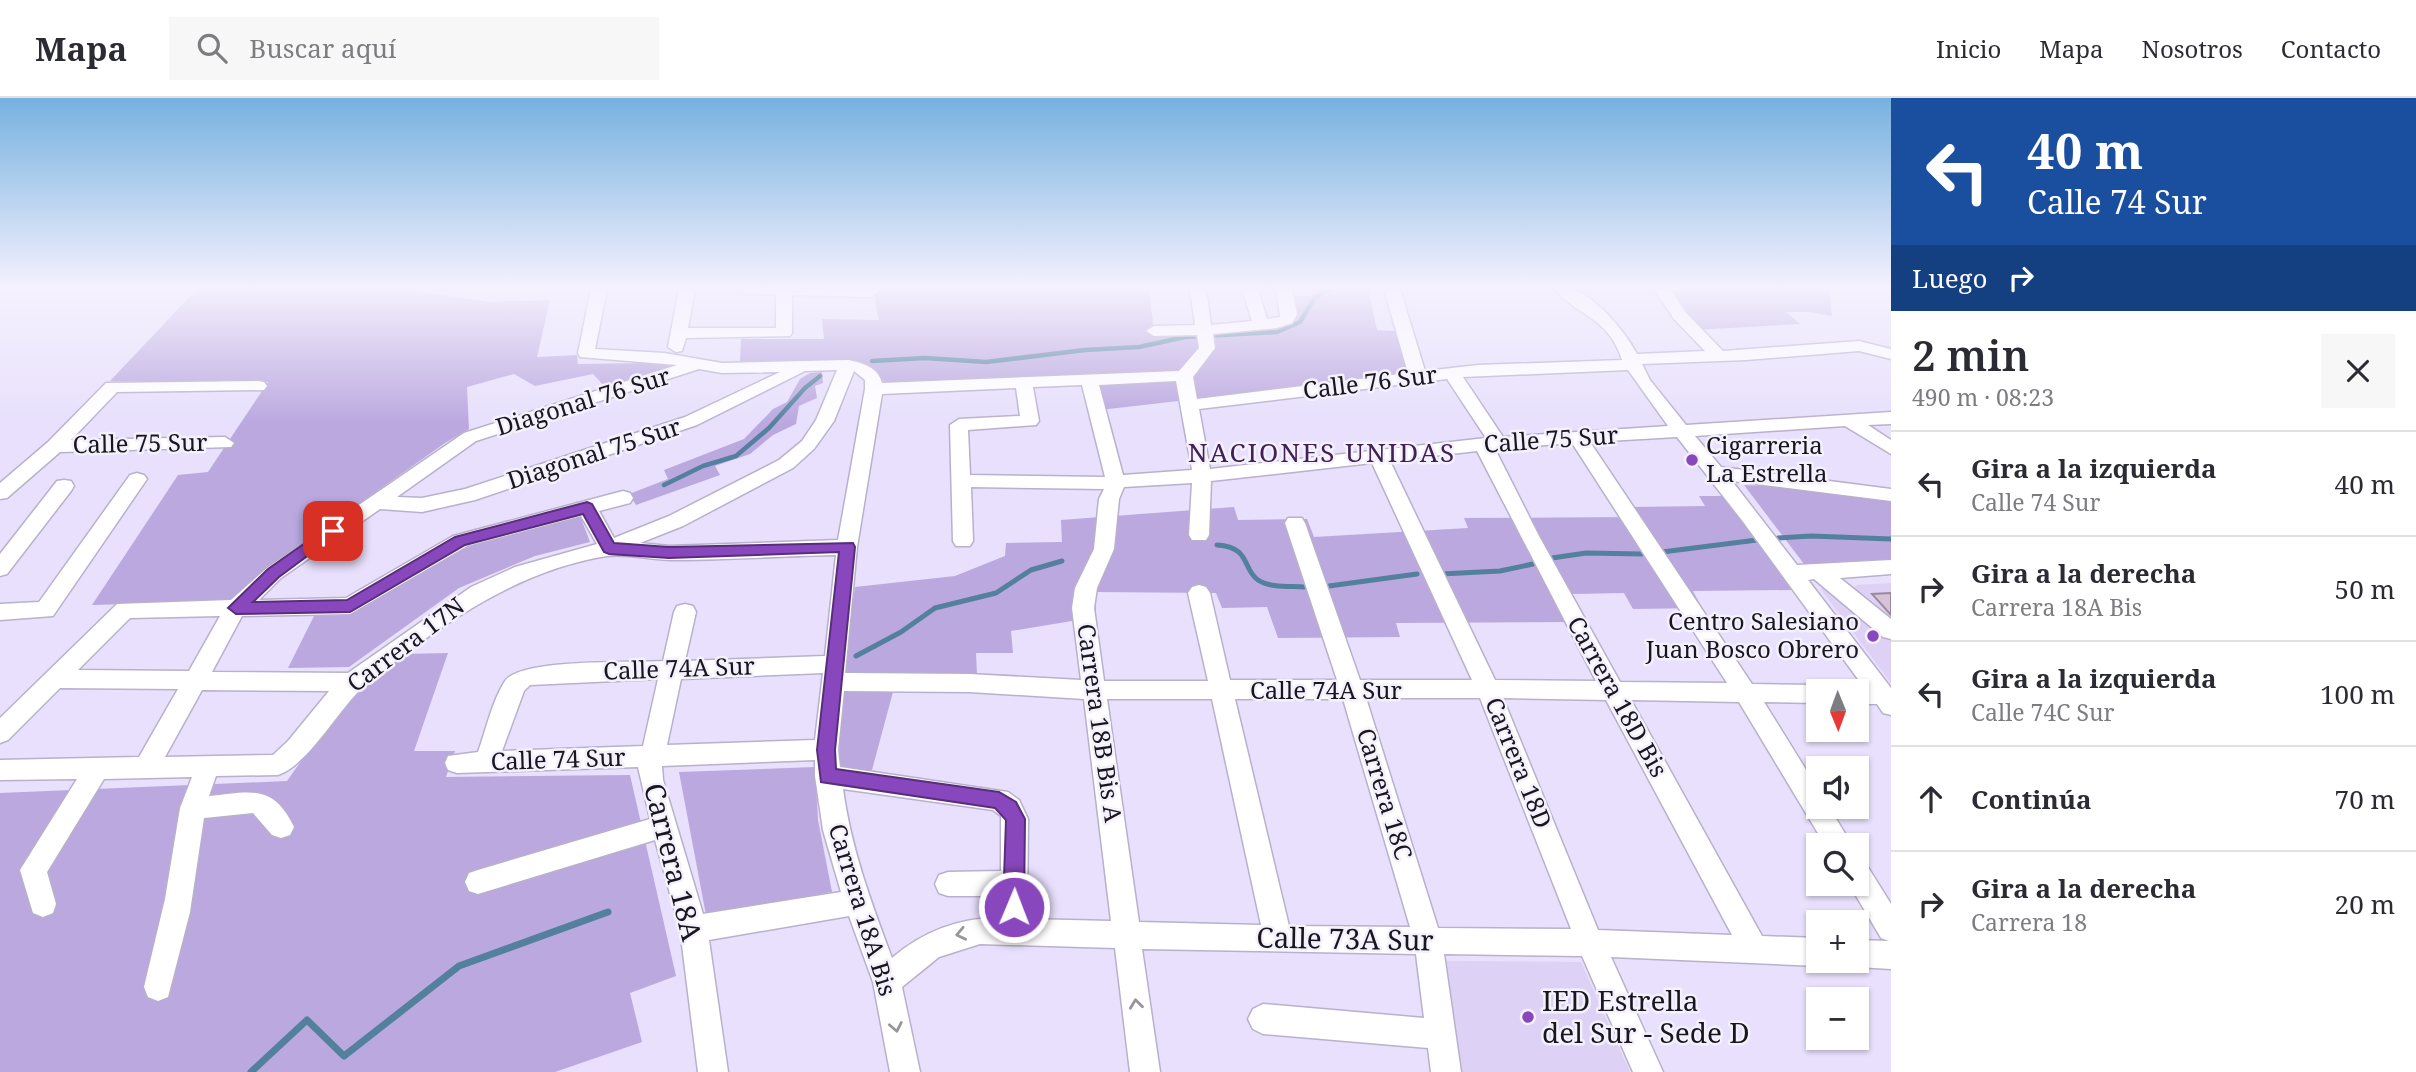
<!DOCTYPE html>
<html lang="es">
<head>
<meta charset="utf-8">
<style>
	body { margin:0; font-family:"Noto Serif",serif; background:#f7f7f7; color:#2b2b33; height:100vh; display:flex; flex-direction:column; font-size:26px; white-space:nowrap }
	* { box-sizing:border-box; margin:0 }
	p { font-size:23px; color:#7c7c81 }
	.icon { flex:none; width:38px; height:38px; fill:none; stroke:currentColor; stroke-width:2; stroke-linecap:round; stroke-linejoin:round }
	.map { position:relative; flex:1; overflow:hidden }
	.side { display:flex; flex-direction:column; background:#fff; width:525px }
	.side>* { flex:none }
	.banner { background:#1a4fa0; color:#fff; overflow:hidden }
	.needle { width:46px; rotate:179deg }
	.controls { position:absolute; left:1806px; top:581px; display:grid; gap:14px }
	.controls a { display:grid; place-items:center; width:63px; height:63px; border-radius:0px; background:#fff; box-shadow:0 2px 5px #0004; font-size:35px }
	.pin { position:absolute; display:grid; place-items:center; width:60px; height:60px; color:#fff; margin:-30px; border-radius:14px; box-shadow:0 4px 10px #0006 }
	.me { position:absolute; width:77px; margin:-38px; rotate:1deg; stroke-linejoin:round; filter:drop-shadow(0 0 5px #0008) }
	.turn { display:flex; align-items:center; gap:24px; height:147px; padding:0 21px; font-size:32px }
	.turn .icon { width:91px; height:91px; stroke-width:2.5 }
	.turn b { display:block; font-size:49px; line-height:60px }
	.then { display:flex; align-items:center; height:66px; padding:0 21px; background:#0003; gap:14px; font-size:26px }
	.round { display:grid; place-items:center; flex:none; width:74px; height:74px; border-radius:0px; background:#f7f7f7 }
	.summary { display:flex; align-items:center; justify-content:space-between; height:119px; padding:0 21px }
	h1 { font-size:42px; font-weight:600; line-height:52px }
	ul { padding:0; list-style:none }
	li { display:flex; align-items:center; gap:21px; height:105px; padding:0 21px; border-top:2px solid #e1e1e2 }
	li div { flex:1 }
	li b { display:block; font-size:26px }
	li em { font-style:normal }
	header { display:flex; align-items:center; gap:42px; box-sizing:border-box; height:98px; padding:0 35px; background:#fff; border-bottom:2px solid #e1e1e2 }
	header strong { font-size:33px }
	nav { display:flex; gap:38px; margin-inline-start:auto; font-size:24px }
	.search { width:490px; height:63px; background:#f7f7f7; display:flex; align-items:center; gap:18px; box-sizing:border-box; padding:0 24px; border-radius:0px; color:#7c7c81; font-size:26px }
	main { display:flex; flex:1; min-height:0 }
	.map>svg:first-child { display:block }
	.built { fill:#ddd2f5 }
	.green { fill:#baa8df }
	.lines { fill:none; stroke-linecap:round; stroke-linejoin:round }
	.stream-far2 { stroke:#53809d; stroke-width:4.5 }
	.stream-far1 { stroke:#53809d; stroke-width:5 }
	.stream { stroke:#53809d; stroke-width:7 }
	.building { fill:#d7c2d8; stroke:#9d899e; stroke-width:2 }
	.minor-casing { stroke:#b9b0cc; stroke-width:3 }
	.minor { fill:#fff; fill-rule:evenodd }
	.oneway { stroke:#98969b }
	.route { fill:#8847bc; stroke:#582e7a; stroke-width:2 }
	.poi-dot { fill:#8847bc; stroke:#f4f0fc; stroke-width:2.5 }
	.labels { text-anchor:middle; stroke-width:5; stroke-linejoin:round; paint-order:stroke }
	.street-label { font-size:24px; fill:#191620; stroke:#f4f0fc }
	.poi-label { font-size:24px; fill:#191620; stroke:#f4f0fc; text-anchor:start }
	.neighbourhood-label { font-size:26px; letter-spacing:2px; fill:#40215a; stroke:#f4f0fc }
	.near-street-label { font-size:28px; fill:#191620; stroke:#f4f0fc }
	.near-poi-label { font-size:28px; fill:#191620; stroke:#f4f0fc; text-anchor:start }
</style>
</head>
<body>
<header>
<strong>Mapa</strong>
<div class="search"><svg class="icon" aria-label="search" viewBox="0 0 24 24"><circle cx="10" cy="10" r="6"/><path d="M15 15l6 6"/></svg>Buscar aquí</div>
<nav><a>Inicio</a><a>Mapa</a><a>Nosotros</a><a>Contacto</a></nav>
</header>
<main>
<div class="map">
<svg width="1891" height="974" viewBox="0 0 1891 974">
	<rect width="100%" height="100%" fill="#e8e0fc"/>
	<path class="built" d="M 1891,485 L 1891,585 L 1820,490 L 1853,491 L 1856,487 Z
		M 1443,863 L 1581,864 L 1630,974 L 1459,974 Z"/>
	<path class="green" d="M 197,191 L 401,191 L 489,204 L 550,202 L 537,259 L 577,257 L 578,266 L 653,265 L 678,270 L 607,291 L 593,276 L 535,288 L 514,276 L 467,289 L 469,331 L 445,345 L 292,453 L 247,487 L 231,503 L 92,507 L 178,377 L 208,374 L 268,284 L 110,283 Z
		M 873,191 L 1149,191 L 1154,233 L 1214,234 L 1294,217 L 1292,198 L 1312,198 L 1311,191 L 1368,191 L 1377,232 L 1395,233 L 1412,276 L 1100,312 L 1091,281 L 887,287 C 876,274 869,267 852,264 L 740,265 L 741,241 L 824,241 L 822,221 L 879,222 Z
		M 1662,191 L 1829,191 L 1832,218 L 1809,214 L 1786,214 L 1800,226 L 1694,232 Z
		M 822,274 L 823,285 L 815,288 L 817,300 L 799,308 L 796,326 L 773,337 L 750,356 L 715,368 L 720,377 L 636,407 L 629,396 L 668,381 L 664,372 L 744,341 L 773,311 L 787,304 L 800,281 L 810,275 Z
		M 1744,387 L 1814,391 L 1891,401 L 1891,462 L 1804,466 Z
		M 1699,398 L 1724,398 L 1792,492 L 1693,493 L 1702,510 L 1633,511 L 1624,495 L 1572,496 L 1587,524 L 1396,525 L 1400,539 L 1278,540 L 1267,509 L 1222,510 L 1216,495 L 1095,494 L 1096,519 L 1011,533 L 1013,555 L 976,555 L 977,577 L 897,579 L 872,672 L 839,672 L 841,579 L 855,489 L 955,478 L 1005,458 L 1006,445 L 1062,444 L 1061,422 L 1234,409 L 1238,422 L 1307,421 L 1314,439 L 1468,430 L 1464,420 L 1636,419 L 1631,409 L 1705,408 Z
		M 579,415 L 590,444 L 535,458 L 459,490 L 349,569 L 288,570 L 314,518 L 349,517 L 451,456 L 500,437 Z
		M 448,555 L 414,653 L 455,653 L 446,679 L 630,677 L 676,878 L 630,895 L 642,944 L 555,974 L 0,974 L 0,695 L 287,683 L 346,600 L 402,556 Z
		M 815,669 L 818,722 L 832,794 L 706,817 L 679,674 Z"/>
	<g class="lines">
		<path class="stream-far2" d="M 872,263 L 925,260 L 986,264 L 1085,252 L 1139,249 L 1185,239 L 1277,234 L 1300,224 L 1314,201 L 1329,191
			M 664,387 L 703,368 L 736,358 L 769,330 L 805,290 L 820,278"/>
		<path class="stream-far1" d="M 1778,440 L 1811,438 L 1891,441
			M 1217,447 C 1251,449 1242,471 1258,482 C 1270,490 1290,488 1304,489
			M 1662,454 L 1757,442
			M 1552,460 L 1586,455 L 1642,456
			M 1441,476 L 1500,473 L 1533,466
			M 1329,488 L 1417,476
			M 856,558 L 901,534 L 935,510 L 996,495 L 1031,472 L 1062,463"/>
		<path class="stream" d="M 251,974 L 307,922 L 344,958 L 459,868 L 608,814"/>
	</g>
	<path class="building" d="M 1891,495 L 1891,517 L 1872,496 Z"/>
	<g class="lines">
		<g class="minor-casing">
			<path id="minor" d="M 591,191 L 607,191 L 595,251 L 664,255 L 722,265 L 848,262 C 863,265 878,269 882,285 L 1179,273 L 1199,250 L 1197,237 L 1154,238 L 1146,233 L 1154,228 L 1195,227 L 1190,191 L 1206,191 L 1211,227 L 1252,223 L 1242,191 L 1258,191 L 1267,221 L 1280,219 L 1276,191 L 1292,191 L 1297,216 L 1292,225 L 1277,230 L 1213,236 L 1215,250 L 1193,279 L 1197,301 L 1408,275 L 1384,191 L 1400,191 L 1425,273 L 1478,267 L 1622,262 C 1608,218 1579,220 1555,191 C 1560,191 1567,190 1572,191 C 1595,197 1626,235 1637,256 L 1705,253 L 1674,221 L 1654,191 L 1670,191 L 1686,215 L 1723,253 L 1859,243 L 1891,251 L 1891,261 L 1859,253 L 1746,262 L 1642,266 L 1650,282 L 1686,327 L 1891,314 L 1891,326 L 1868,327 L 1891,342 L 1891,356 L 1845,328 L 1695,338 L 1721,369 L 1891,391 L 1891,403 L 1732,383 L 1797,467 L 1891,462 L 1891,476 L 1840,480 L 1891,521 L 1891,541 L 1883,539 L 1814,481 L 1808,482 L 1891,590 L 1891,617 L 1883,615 L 1877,606 L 1857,606 L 1857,593 L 1847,593 L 1849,590 L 1863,588 L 1744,425 L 1677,339 L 1590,344 L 1752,586 L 1818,587 L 1826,589 L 1828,593 L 1818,593 L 1818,605 L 1764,604 L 1818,691 L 1818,709 L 1829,709 L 1852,747 L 1825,747 L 1739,604 L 1631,602 L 1762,838 L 1818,840 L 1818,863 L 1828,864 L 1818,868 L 1611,859 L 1663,974 L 1633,974 L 1582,858 L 1444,856 L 1461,974 L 1431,974 L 1428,950 L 1263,936 L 1253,931 L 1248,921 L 1253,911 L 1263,906 L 1424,920 L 1416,856 L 1142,851 L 1160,974 L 1130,974 L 1115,850 L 980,846 L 939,859 L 902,889 L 920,974 L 890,974 L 873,884 L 849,818 L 709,842 L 728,974 L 698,974 L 680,831 L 655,742 L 478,796 L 469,793 L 465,784 L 469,775 L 478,772 L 650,721 L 638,669 L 457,675 L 448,672 L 445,665 L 448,658 L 478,654 C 486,632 492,603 505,583 C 521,560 632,565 663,563 L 674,514 L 677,508 L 685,506 L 693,508 L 696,514 L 685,563 L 825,558 L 836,457 C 781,458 726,462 671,462 C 650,462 627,455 607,458 C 518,472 444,525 374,579 C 342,603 311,666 278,677 L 216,678 L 209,698 C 250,694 273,685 294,729 L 290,737 L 281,740 L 272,737 L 253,715 L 204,720 L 190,814 L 168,899 L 158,903 L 148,899 L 144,889 L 165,801 L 180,710 L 192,679 L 104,681 L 47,774 L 56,806 L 53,815 L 43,819 L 33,815 L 20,772 L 77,681 L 0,682 L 0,662 L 139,659 L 178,591 L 60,590 L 8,642 L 0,645 L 0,620 L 117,506 L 231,502 L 267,470 L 464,335 L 677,267 L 580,259 L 578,255 ZM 699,271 L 722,275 L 780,274 L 685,319 L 465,391 L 422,400 L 397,399 L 476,343 ZM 837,272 L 816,322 L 802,343 L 779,362 L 669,418 L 614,440 L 599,413 L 630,405 L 633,400 L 630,395 L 623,393 L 453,438 L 346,500 L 259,502 L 281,480 L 380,411 L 422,414 L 475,402 L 697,327 L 805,273 ZM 1628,272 L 1668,328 L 1503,339 L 1463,279 ZM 854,273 L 865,282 L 865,291 L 838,442 L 669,448 L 640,445 L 683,428 L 793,370 L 814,351 L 834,323 ZM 1447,281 L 1486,340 L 1210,371 L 1199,311 ZM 1176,283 L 1192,372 L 1123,377 L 1099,287 ZM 1082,287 L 1105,379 L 970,377 L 968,332 L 1036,327 L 1039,323 L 1033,289 ZM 1016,290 L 1020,318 L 959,321 L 950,327 L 953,443 L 956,448 L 970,448 L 973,443 L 971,389 L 1104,391 L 1099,401 L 1094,451 L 1075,490 L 1072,510 L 1081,582 L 969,576 L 845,575 L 857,449 L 882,296 ZM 1572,345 L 1727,585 L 1620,584 L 1539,438 L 1495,351 ZM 1477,353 L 1596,583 L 1495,582 L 1390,363 ZM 1372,365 L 1472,582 L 1360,582 L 1305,425 L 1302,420 L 1288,420 L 1285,425 L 1337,582 L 1230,582 L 1210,495 L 1206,489 L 1199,487 L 1192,489 L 1188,495 L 1208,583 L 1104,583 L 1094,510 L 1097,490 L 1114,451 L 1119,401 L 1124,389 L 1192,385 L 1189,437 L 1192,442 L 1206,442 L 1209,437 L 1211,383 ZM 581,418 L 597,446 L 515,469 L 471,489 L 348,575 L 212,574 L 242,518 L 350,516 L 467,448 ZM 220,518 L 189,573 L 78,572 L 130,520 ZM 823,575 L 815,642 L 667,647 L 681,581 ZM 658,581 L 643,648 L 502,653 L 524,593 L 530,587 ZM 202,592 L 329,593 L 288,643 L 273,657 L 165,659 ZM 844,593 L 969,594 L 1084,601 L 1111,823 L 1027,821 L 1028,721 L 1019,702 L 1008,694 L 840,669 L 838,652 ZM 1366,600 L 1480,600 L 1571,831 L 1438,830 ZM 1503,600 L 1606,602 L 1732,837 L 1598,832 ZM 1107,601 L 1212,601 L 1261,827 L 1139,824 ZM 1235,601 L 1343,601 L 1410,829 L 1289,828 ZM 815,662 L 815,678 L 823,732 L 841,794 L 703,816 L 663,682 L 662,668 ZM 843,691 L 993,712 L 1001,718 L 1001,773 L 948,774 L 939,777 L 935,786 L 939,795 L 948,798 L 1000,798 L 1000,820 C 960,819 922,834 892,860 C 871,804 851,750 843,691 Z
				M 679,191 L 695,191 L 688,230 L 776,230 L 776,196 L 746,196 L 738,191 L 876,191 L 878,194 L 870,199 L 792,197 L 792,235 L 790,238 L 686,240 L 682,253 L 676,254 L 668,249 Z
				M 258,283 L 264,284 L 267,288 L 264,292 L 117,294 L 71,342 L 225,339 L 234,345 L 231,349 L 60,354 L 7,400 L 0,401 L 0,385 L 48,344 L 106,285 Z
				M 137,375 L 144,377 L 147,381 L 53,518 L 0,522 L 0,506 L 39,504 L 130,377 Z
				M 64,382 L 71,383 L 74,388 L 71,393 L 7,476 L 0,478 L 0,456 L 57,383 Z
				M 1857,763 L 1866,766 L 1891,806 L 1891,871 L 1857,869 L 1846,863 L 1857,863 L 1857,842 L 1889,843 L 1881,840 L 1849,786 L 1857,786 Z"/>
		</g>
		<use href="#minor" class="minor"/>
	</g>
	<defs><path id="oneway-chevron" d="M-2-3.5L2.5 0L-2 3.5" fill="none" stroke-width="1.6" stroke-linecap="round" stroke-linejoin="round" transform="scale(1.75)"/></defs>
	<g class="oneway">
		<use href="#oneway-chevron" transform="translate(961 836) rotate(168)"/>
		<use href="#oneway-chevron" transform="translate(1136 906) rotate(-97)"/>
		<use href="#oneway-chevron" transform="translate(896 929) rotate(79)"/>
	</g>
	<linearGradient id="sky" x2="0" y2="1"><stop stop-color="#76b1e0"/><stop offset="0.58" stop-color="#f5f1fe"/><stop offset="1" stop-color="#f5f1fe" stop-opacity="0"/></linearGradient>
	<rect width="1891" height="327" fill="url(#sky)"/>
	<path class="route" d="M 587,404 L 592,406 L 614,445 L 669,449 L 853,445 L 855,449 L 835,652 L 836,671 L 999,694 L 1016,704 L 1025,721 L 1024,809 L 1021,816 L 1014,818 L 1006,816 L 1003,809 L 1006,722 L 995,710 L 821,684 L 817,652 L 839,454 L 669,460 L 609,456 L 604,454 L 583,416 L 465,447 L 350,514 L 236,516 L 228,510 L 268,471 L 328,429 L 333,427 L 341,433 L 279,479 L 253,504 L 347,502 L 455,439 Z"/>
	<g class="poi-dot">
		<circle cx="1692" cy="362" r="7"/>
		<circle cx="1873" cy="538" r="7"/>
		<circle cx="1528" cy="919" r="7"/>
	</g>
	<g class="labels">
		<g class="street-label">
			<text transform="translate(1370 285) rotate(-7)" y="8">Calle 76 Sur</text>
			<text transform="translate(583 304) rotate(-17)" y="8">Diagonal 76 Sur</text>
			<text transform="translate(1551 342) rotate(-4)" y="8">Calle 75 Sur</text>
			<text transform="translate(140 346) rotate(-1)" y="8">Calle 75 Sur</text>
			<text transform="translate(594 356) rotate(-18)" y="8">Diagonal 75 Sur</text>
			<text transform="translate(406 547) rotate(-37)" y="8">Carrera 17N</text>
			<text transform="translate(679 571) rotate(-2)" y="8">Calle 74A Sur</text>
			<text x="1326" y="601">Calle 74A Sur</text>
			<text transform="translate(1617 599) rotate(61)" y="8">Carrera 18D Bis</text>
			<text transform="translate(1099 625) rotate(82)" y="8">Carrera 18B Bis A</text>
			<text transform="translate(558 662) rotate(-2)" y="8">Calle 74 Sur</text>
			<text transform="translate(1518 665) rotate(68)" y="8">Carrera 18D</text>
			<text transform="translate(1384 696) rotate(73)" y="8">Carrera 18C</text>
			<text transform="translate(862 812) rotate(73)" y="8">Carrera 18A Bis</text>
		</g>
		<g class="poi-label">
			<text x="1706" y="356">Cigarreria<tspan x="1706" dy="28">La Estrella</tspan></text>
			<text x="1859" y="532" text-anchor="end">Centro Salesiano<tspan x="1859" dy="28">Juan Bosco Obrero</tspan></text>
		</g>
		<g class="neighbourhood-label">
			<text x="1322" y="364">NACIONES UNIDAS</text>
		</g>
		<g class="near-street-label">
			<text transform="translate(673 764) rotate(76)" y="10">Carrera 18A</text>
			<text transform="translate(1345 841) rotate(1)" y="10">Calle 73A Sur</text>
		</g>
		<g class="near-poi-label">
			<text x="1542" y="913">IED Estrella<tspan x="1542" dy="32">del Sur - Sede D</tspan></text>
		</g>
	</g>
</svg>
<div class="controls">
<a><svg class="needle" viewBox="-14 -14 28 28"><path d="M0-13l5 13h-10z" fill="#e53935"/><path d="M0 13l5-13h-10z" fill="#7c7c81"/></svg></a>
<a><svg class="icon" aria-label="sound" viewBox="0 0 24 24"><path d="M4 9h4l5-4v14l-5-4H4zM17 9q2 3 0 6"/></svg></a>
<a><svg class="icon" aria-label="search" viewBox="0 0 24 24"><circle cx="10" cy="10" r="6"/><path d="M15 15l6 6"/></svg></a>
<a>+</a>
<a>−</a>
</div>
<div class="pin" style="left:333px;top:433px;background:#d93025"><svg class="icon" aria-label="arrive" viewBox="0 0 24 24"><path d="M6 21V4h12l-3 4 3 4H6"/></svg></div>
<svg class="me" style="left:1014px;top:809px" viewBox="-20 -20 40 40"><circle r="17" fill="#8847bc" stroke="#fff" stroke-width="3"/><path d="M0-11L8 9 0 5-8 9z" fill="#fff"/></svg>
</div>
<section class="side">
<div class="banner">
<div class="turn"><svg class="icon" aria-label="left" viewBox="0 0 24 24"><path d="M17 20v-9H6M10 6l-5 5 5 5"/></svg><div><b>40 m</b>Calle 74 Sur</div></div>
<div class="then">Luego<svg class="icon" aria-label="right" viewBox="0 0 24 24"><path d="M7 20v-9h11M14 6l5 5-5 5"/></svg></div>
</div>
<div class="summary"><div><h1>2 min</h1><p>490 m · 08:23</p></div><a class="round"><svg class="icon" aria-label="close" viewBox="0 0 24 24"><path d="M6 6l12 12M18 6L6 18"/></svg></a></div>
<ul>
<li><svg class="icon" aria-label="left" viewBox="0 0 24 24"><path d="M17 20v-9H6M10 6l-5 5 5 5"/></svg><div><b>Gira a la izquierda</b><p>Calle 74 Sur</p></div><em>40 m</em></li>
<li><svg class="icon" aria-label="right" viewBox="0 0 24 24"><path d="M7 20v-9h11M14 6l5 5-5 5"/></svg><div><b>Gira a la derecha</b><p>Carrera 18A Bis</p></div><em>50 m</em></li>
<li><svg class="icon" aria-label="left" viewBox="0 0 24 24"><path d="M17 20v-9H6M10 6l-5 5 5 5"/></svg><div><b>Gira a la izquierda</b><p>Calle 74C Sur</p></div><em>100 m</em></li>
<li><svg class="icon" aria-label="ahead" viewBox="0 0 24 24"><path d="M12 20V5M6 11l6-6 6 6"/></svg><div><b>Continúa</b></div><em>70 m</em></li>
<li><svg class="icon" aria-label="right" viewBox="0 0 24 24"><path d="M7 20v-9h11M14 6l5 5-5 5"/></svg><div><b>Gira a la derecha</b><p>Carrera 18</p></div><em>20 m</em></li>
</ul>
</section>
</main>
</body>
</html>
